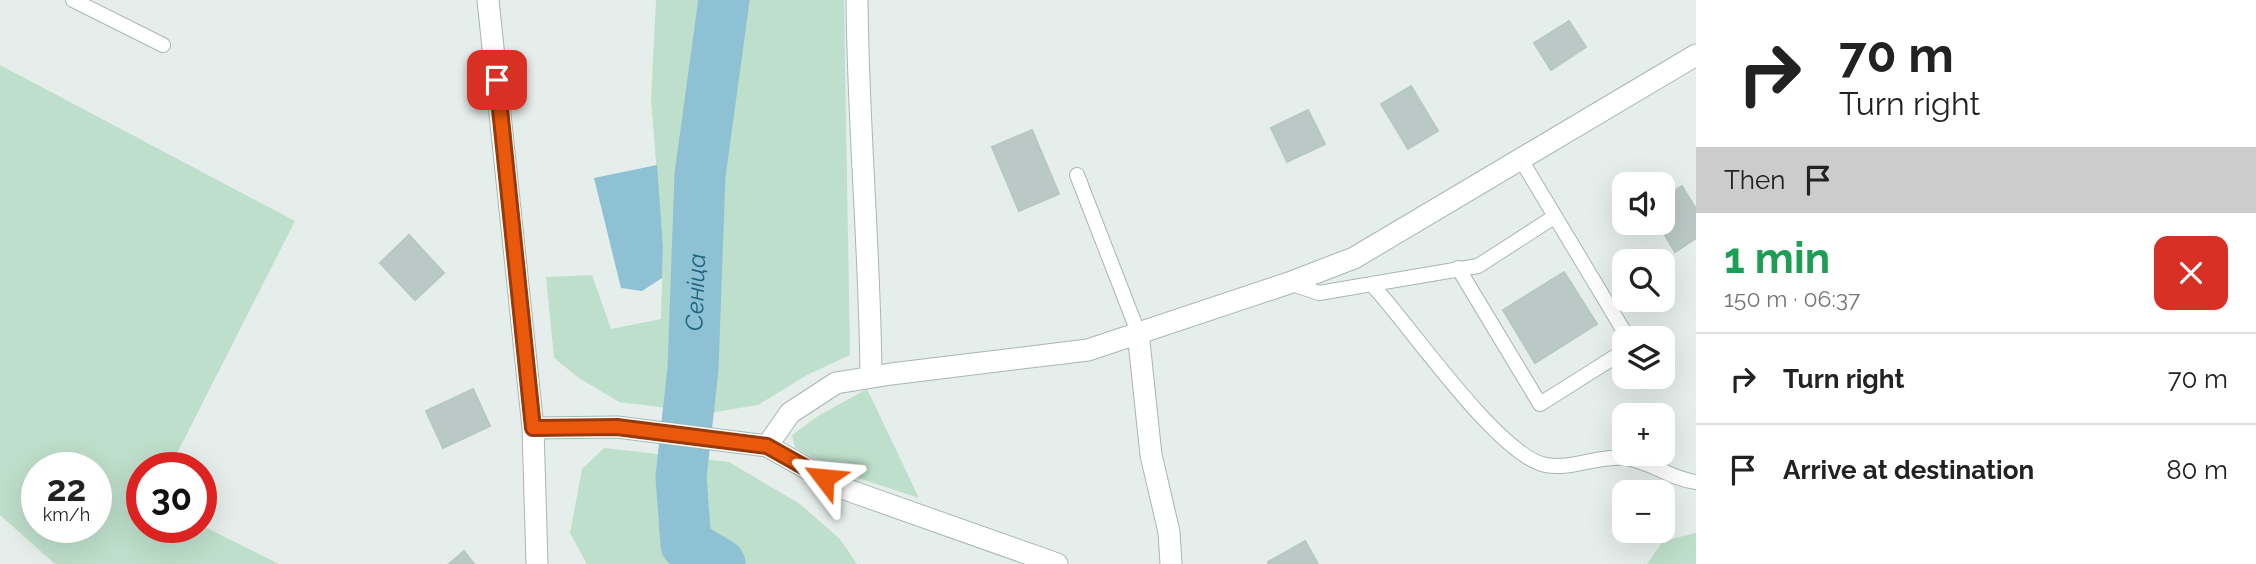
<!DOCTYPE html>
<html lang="en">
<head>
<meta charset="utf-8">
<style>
	body { margin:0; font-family:Raleway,sans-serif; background:#f6f6f6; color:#222; height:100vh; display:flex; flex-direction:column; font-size:26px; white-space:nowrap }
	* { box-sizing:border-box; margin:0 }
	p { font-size:23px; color:#767676 }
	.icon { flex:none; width:38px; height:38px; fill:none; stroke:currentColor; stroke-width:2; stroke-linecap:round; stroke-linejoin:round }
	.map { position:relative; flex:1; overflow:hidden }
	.details { display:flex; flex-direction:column; background:#fff; width:560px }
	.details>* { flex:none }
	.top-card { background:#fff; color:#222; overflow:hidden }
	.controls { position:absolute; left:1612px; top:172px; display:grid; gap:14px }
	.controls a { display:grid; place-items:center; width:63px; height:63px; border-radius:14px; background:#fff; box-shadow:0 7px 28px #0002; font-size:35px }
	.speed { position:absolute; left:21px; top:452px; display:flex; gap:14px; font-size:35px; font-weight:700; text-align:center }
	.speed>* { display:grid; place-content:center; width:91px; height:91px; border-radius:50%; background:#fff; box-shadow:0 7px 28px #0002; line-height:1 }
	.speed small { font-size:18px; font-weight:400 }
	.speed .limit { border:10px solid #d22; background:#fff; color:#111 }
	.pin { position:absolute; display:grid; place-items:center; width:60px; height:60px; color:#fff; margin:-30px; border-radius:14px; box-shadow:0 4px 10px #0006 }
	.me { position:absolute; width:77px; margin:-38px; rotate:299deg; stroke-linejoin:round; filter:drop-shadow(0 0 5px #0008) }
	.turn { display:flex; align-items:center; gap:24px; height:147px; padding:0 28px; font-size:32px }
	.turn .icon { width:91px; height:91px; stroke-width:2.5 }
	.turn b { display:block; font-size:49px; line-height:60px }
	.then { display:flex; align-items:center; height:66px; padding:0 28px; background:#0003; gap:14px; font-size:26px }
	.round { display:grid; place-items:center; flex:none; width:74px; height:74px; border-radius:14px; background:#f6f6f6 }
	.summary { display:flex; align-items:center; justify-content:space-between; height:119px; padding:0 28px }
	h1 { font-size:42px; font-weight:700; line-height:52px; color:#1e9e55 }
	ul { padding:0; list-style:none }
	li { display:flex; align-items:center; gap:21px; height:91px; padding:0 28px; border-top:2px solid #e0e0e0 }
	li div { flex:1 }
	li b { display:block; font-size:26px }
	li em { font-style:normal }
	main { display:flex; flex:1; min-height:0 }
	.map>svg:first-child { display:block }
	.green { fill:#bedfcb; fill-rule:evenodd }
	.water { fill:#8dc1d3 }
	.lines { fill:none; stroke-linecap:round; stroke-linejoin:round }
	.river { stroke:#8dc1d3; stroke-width:51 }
	.building { fill:#bac9c5; stroke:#b7c8c3; stroke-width:2 }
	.lane-casing { stroke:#a7b7b3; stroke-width:16 }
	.street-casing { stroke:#a7b7b3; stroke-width:23 }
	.lane { stroke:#fff; stroke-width:14 }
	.street { stroke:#fff; stroke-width:21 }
	.route-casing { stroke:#983908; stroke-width:18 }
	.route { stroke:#ea580c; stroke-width:12 }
	.labels { text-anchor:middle; stroke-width:6; stroke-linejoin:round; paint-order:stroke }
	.water-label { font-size:24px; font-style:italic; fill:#1c637f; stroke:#f6fbf9 }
</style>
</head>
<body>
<main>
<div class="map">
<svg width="1696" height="564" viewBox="0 0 1696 564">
	<rect width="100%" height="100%" fill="#e5eeeb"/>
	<path class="green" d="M 656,0 L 844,0 L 850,355 L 807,375 L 758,405 L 709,413 L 619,402 L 579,378 L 554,358 L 546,277 L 592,275 L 611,329 L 661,319 L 663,246 L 651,100 Z
		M 0,65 L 295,221 L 170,467 L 142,467 L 142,527 L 201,525 L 279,564 L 55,564 L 0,515 ZM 96,467 L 96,527 L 37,527 L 37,467 Z
		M 867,389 L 919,498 L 843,473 L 795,448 L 792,435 L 818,416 Z
		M 604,448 L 729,462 L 800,504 L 840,539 L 857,564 L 587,564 L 570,533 L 582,469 Z
		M 1696,533 L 1696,564 L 1647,564 L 1663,541 Z"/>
	<path class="water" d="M 657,165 L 663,246 L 662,278 L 642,291 L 621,288 L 594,178 Z"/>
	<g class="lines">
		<path class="river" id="s1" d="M 720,564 L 686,544 L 681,477 L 693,369 L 700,175 L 724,0"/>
	</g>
	<path class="building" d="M 1569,21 L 1586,47 L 1551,70 L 1534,43 Z
		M 1411,86 L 1438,131 L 1408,149 L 1381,104 Z
		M 1308,110 L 1325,144 L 1287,162 L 1271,128 Z
		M 1032,130 L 1059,194 L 1019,211 L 992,147 Z
		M 1682,186 L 1696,209 L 1696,238 L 1675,252 L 1657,222 L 1662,222 L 1662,198 Z
		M 409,235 L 444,273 L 415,300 L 380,263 Z
		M 1564,272 L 1597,324 L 1535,363 L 1503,310 Z
		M 473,389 L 490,426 L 443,448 L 426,411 Z
		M 1305,541 L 1318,564 L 1269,564 L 1268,562 Z
		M 464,551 L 474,564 L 449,564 Z"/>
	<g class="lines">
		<g class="lane-casing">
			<path id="lane" d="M 73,0 L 163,45
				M 1520,158 L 1628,338
				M 1077,175 L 1138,332
				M 1458,268 L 1540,404 L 1624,351
				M 1289,283 L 1319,293 L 1478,266 L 1554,217
				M 1373,286 C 1409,324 1499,457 1546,465 C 1572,470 1598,455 1626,458 C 1650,461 1671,479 1696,482"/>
		</g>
		<g class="street-casing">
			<path id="street" d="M 488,0 L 533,428 L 537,564
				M 857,0 C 858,126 870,251 871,377
				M 1138,332 L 1151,455 L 1169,532 L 1171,564
				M 533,428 L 617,427 L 767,446 L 842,488 L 1057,564
				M 767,446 L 790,413 L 836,383 L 891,374 L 1088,350 L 1289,283 L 1354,258 L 1696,55"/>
		</g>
		<use href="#lane" class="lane"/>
		<use href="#street" class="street"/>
	</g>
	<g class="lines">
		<g class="route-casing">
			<path id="route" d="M 497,80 L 533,428 L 617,427 L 767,446 L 824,478"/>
		</g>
		<use href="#route" class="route"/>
	</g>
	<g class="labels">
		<g class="water-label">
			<text dy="8" stroke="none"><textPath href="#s1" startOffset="292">Сеніца</textPath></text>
		</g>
	</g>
</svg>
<div class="controls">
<a><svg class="icon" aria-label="sound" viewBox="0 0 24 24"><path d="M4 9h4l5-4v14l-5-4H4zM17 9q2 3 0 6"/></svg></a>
<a><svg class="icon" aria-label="search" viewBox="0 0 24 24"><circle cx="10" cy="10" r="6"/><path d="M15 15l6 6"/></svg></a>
<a><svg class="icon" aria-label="layers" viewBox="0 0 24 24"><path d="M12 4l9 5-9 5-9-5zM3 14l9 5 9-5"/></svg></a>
<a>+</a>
<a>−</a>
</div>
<div class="speed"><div>22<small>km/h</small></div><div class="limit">30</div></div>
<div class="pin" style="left:497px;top:80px;background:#d93025"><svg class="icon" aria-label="arrive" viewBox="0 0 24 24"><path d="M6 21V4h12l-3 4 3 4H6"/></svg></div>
<svg class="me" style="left:824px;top:478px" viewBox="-20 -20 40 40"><path d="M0-17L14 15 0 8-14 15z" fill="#ea580c" stroke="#fff" stroke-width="4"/></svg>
</div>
<section class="details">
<div class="top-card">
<div class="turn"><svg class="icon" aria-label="right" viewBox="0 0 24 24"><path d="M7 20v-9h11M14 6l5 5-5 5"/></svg><div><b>70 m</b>Turn right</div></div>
<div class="then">Then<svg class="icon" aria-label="arrive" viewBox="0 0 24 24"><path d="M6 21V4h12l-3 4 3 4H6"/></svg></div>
</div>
<div class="summary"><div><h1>1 min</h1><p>150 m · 06:37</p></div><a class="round" style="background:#d93025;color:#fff"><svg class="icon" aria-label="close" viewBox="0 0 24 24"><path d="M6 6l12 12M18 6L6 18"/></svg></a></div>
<ul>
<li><svg class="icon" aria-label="right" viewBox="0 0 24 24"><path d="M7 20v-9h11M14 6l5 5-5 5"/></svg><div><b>Turn right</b></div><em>70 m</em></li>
<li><svg class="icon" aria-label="arrive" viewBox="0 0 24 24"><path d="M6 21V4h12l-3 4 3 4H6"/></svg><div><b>Arrive at destination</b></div><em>80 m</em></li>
</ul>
</section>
</main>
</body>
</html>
